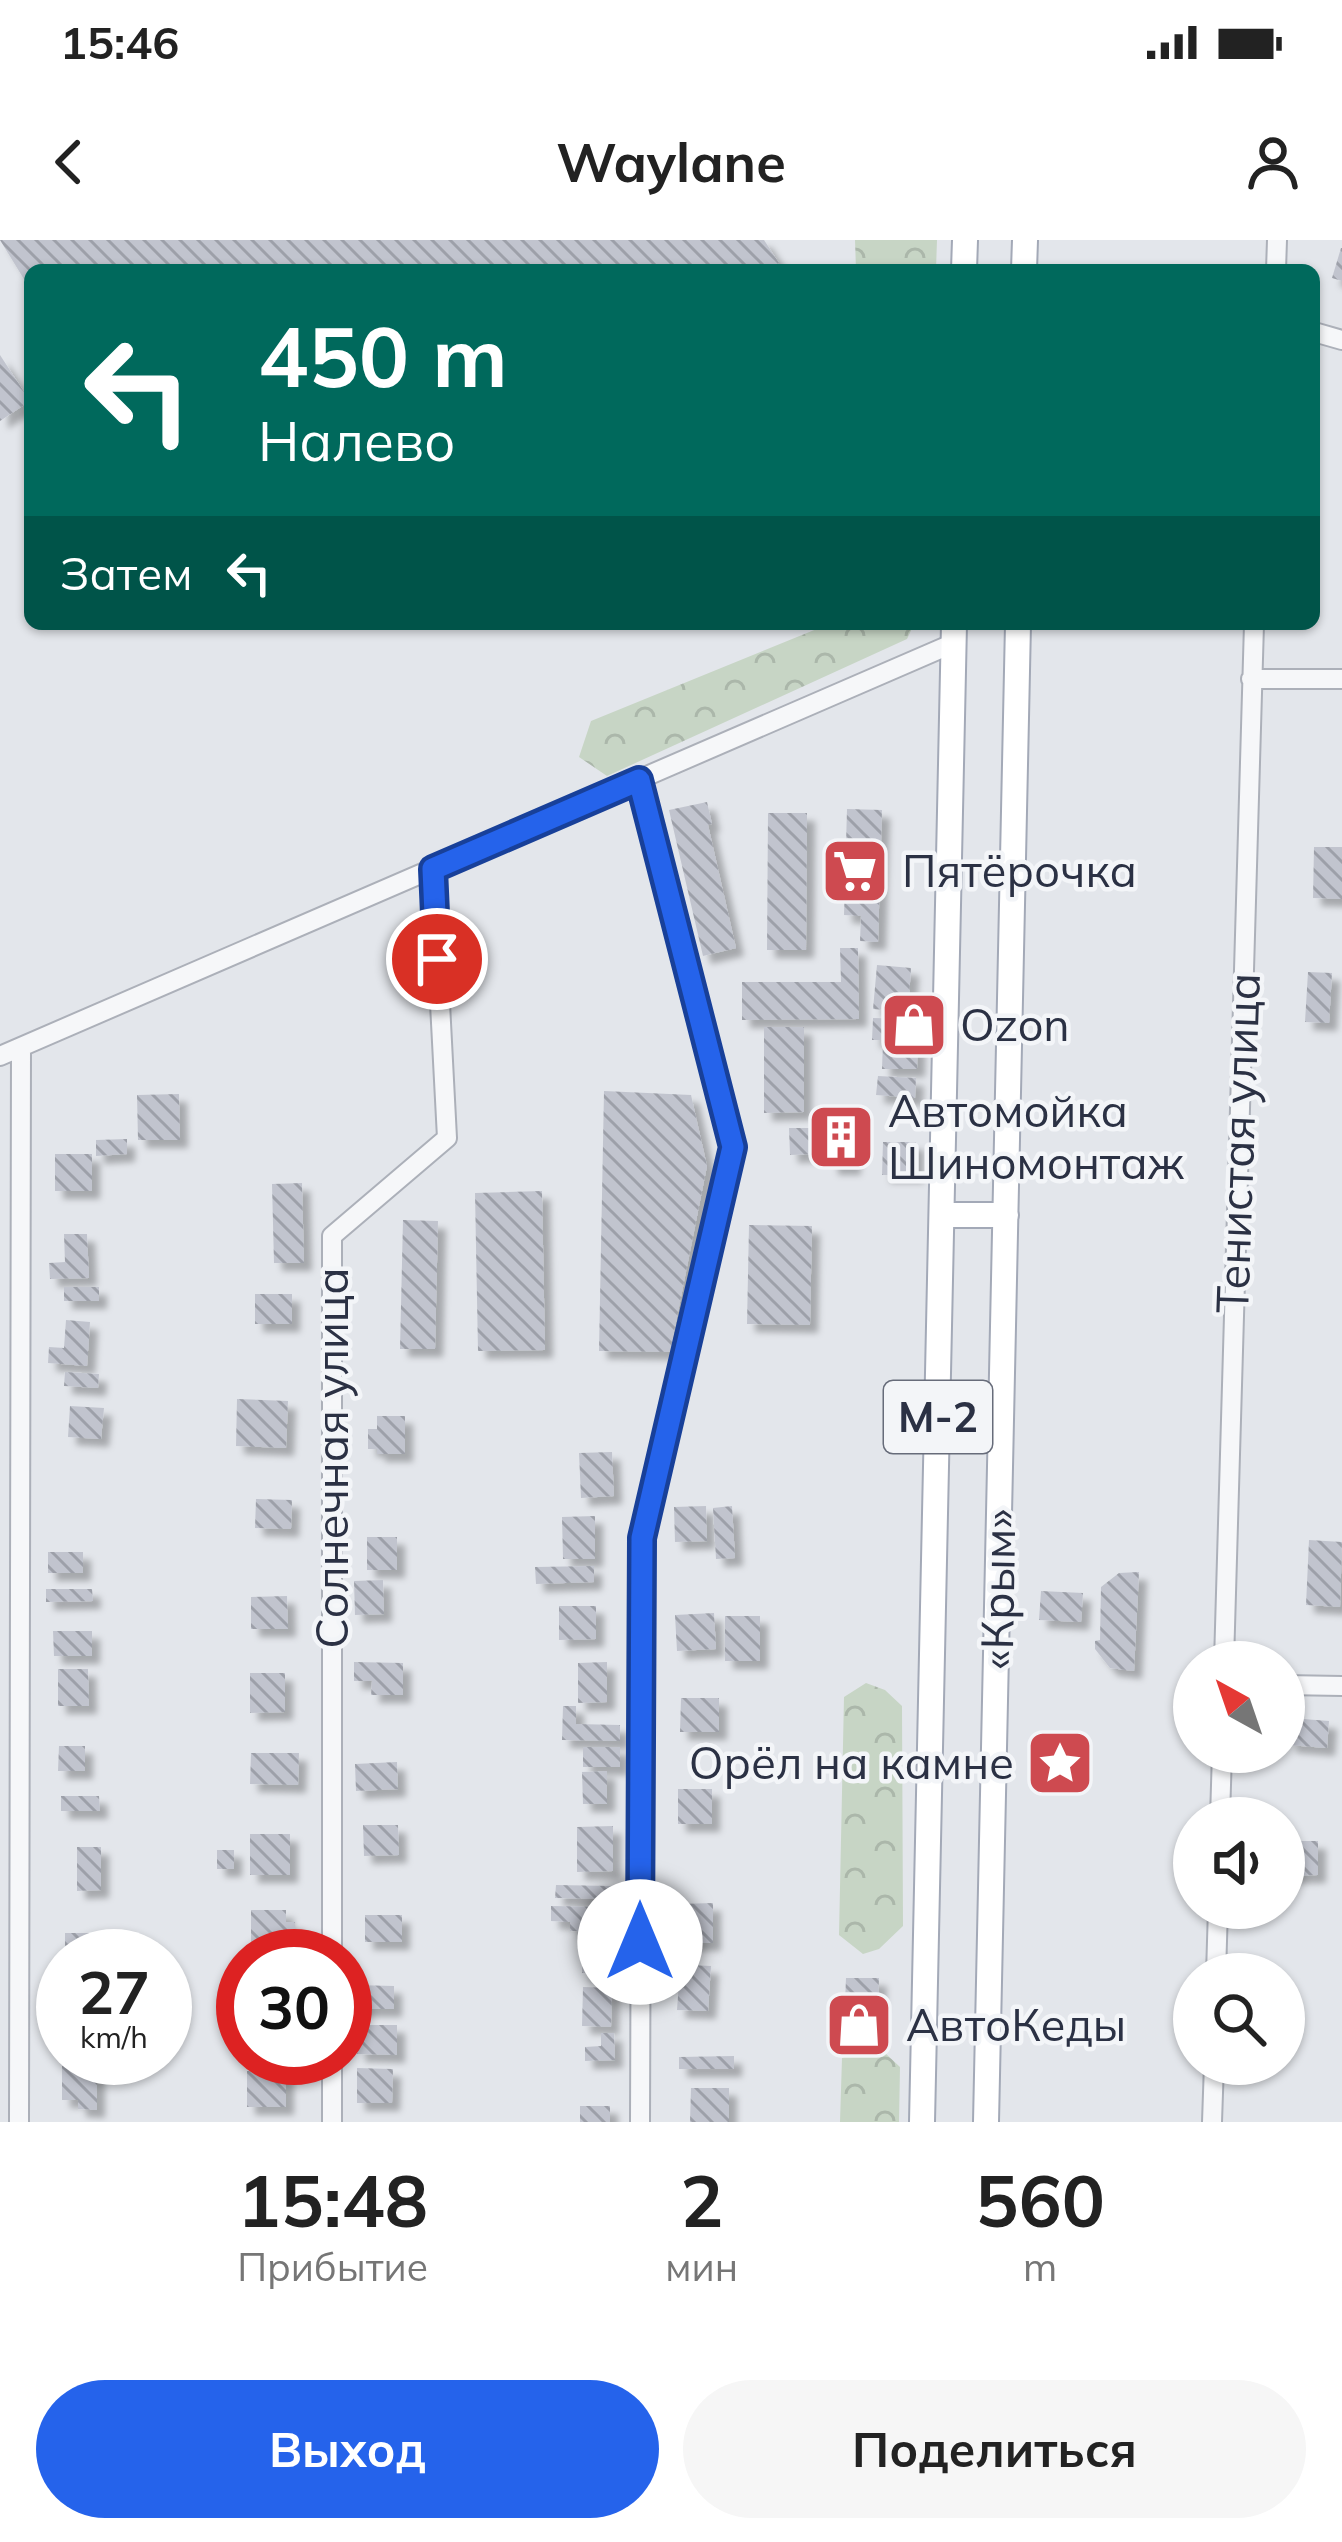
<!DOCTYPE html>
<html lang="ru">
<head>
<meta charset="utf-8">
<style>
	body { margin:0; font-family:Mulish,sans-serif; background:#f6f6f6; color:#222; height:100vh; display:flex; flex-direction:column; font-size:45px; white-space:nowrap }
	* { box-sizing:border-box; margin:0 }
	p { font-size:39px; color:#767676 }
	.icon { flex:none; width:66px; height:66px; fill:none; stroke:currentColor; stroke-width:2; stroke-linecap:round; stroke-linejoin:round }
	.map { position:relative; height:1882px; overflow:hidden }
	.drawer { display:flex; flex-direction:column; background:#fff; flex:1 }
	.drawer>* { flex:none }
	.banner { position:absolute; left:24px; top:24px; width:1296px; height:366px; border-radius:18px; box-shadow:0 3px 9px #0004; background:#00695c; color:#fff; overflow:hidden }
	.needle { width:78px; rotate:320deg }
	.controls { position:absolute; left:1173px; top:1401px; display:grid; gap:24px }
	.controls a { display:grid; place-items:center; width:132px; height:132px; border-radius:50%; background:#fff; box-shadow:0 3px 9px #0004; font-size:60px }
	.speed { position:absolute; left:36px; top:1689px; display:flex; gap:24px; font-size:60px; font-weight:700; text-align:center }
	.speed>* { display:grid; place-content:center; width:156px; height:156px; border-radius:50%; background:#fff; box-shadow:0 3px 9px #0004; line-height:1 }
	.speed small { font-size:30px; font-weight:400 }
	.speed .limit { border:18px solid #d22; background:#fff; color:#111 }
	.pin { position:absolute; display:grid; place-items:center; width:102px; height:102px; color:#fff; margin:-51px; border:6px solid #fff; border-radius:50%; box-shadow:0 3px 12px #0007 }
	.me { position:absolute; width:132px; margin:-66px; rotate:0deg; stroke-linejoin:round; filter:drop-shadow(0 0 9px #0008) }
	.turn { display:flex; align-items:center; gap:42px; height:252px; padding:0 36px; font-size:54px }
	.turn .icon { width:156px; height:156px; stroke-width:2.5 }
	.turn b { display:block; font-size:84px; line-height:102px }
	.then { display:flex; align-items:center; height:114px; padding:0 36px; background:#0003; gap:24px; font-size:45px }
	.eta { display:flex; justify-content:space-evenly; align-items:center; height:204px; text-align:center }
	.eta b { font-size:72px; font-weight:700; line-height:84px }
	.button { display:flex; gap:24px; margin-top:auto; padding:24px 36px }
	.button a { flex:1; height:138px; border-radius:72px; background:#2563eb; color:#fff; font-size:48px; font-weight:700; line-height:138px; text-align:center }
	.button a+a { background:#f6f6f6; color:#222 }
	.status { display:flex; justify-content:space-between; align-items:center; height:84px; padding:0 60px; background:#fff; direction:ltr }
	.status svg { height:33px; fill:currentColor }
	header { display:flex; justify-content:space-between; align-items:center; height:156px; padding:0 36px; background:#fff; font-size:54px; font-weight:700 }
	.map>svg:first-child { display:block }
	.forest { fill:url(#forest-crowns) }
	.building { fill:url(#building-back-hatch); filter:url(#shadow) }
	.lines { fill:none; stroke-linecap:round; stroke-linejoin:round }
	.minor-casing { stroke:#acb0b9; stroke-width:22 }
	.major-casing { stroke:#a3a9b7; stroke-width:28 }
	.minor { stroke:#f6f7f9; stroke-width:18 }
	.major { stroke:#fff; stroke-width:24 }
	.route-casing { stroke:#184099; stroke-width:30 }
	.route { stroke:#2563eb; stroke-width:21 }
	.labels { text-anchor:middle; stroke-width:9; stroke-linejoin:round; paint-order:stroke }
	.shield { fill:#f3f5f8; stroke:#676c7a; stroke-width:3 }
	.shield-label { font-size:42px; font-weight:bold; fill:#2b3144 }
	.poi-label { font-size:45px; fill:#2b3144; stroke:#f3f5f8; text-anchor:start }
	.street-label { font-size:45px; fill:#2b3144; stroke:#f3f5f8 }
</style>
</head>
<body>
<div class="status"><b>15:46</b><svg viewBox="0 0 49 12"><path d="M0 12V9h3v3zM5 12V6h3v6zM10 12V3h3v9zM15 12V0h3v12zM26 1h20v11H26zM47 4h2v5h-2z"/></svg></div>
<header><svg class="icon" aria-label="back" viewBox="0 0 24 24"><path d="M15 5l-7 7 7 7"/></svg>Waylane<svg class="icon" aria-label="person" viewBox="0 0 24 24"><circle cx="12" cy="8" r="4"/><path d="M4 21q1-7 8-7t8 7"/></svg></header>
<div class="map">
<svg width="1342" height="1882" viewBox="0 0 1342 1882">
	<defs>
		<pattern id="forest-crowns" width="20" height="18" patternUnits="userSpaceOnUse" patternTransform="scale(3)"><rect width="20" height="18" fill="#c7d5c5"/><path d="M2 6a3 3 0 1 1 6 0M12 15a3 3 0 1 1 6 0" fill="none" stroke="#abb7aa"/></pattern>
		<pattern id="building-back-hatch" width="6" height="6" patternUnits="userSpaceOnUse" patternTransform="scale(3)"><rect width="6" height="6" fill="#c1c4ce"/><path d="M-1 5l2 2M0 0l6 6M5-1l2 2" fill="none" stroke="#9da0a9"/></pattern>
		<filter id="shadow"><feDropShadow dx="8" dy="8" stdDeviation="3" flood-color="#0004"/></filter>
	</defs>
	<rect width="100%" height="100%" fill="#e3e6eb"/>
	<path class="forest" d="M 855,0 L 937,0 L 936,30 L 856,30 Z
		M 829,384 L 914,384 L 907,399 L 607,536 L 579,517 L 591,481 Z
		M 866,1443 L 885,1450 L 902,1466 L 903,1686 L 879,1709 L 863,1714 L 839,1695 L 844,1457 Z
		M 856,1812 L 885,1813 L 900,1827 L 899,1882 L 840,1882 L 842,1818 Z"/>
	<path class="building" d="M 0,0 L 764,0 L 779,23 L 768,30 L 30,30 L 30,49 Z
		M 1341,8 L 1342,8 L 1342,41 L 1332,38 Z
		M 0,115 L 30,161 L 0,181 Z
		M 707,562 L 712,584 L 708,585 L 736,708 L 703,716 L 669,570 Z
		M 847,569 L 882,570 L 878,702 L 860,701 L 861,676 L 844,675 Z
		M 768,573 L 807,573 L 806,710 L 767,710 Z
		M 1314,607 L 1342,607 L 1342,659 L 1313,658 Z
		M 840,708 L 858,708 L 859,779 L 742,780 L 742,742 L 841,742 Z
		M 877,725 L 911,728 L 908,772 L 873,769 Z
		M 1308,732 L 1332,733 L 1329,783 L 1305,782 Z
		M 873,778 L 918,779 L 917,829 L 882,829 L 883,800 L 872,800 Z
		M 764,787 L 804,787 L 804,872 L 764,873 Z
		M 878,836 L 916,838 L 915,858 L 876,855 Z
		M 604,851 L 691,855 L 707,926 L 670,1112 L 599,1111 Z
		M 179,854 L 180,900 L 138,900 L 137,855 Z
		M 830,866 L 853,866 L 853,927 L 830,927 Z
		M 789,888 L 813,888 L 814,914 L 790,915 Z
		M 127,899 L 127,914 L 96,916 L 96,900 Z
		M 883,902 L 916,902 L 916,935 L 882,935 Z
		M 55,914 L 92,914 L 92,951 L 55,951 Z
		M 302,943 L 304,1023 L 274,1023 L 272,944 Z
		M 542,951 L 545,1110 L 478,1111 L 475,953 Z
		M 403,980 L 438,981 L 435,1109 L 400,1109 Z
		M 749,985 L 812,986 L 810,1085 L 747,1084 Z
		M 64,994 L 87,994 L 89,1038 L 50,1039 L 49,1023 L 65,1022 Z
		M 64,1047 L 99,1047 L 99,1061 L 64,1061 Z
		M 255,1054 L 292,1054 L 292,1084 L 255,1084 Z
		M 66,1080 L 90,1082 L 87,1126 L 48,1123 L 49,1107 L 64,1108 Z
		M 65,1132 L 99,1134 L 98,1148 L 64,1146 Z
		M 237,1159 L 288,1161 L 286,1208 L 236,1206 Z
		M 70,1166 L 104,1168 L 101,1199 L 68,1197 Z
		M 377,1176 L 405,1176 L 405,1214 L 377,1214 L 377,1209 L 368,1209 L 368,1189 L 377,1189 Z
		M 612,1212 L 614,1256 L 581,1258 L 579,1213 Z
		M 256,1259 L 292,1260 L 291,1289 L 255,1288 Z
		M 706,1266 L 707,1301 L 675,1302 L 674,1267 Z
		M 732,1266 L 735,1318 L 716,1319 L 713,1268 Z
		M 595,1276 L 595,1319 L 563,1319 L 562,1277 Z
		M 367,1297 L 397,1297 L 397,1330 L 367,1330 Z
		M 1309,1300 L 1342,1302 L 1340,1367 L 1306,1365 Z
		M 48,1312 L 83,1312 L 83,1333 L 48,1333 Z
		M 594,1326 L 594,1342 L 536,1344 L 535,1327 Z
		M 1139,1332 L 1134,1431 L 1110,1428 L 1095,1409 L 1095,1401 L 1100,1400 L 1101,1347 L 1119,1333 Z
		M 383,1340 L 384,1374 L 355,1375 L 354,1341 Z
		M 46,1349 L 92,1349 L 93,1361 L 46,1362 Z
		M 1041,1351 L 1083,1353 L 1081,1382 L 1039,1380 Z
		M 287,1356 L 288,1389 L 251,1389 L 251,1357 Z
		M 559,1366 L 596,1366 L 596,1399 L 559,1400 Z
		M 714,1373 L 716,1409 L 677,1411 L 675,1375 Z
		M 725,1376 L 760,1376 L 760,1421 L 725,1421 Z
		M 53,1391 L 92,1391 L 92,1416 L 54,1416 Z
		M 354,1422 L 403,1423 L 403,1455 L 371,1455 L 372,1441 L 354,1441 Z
		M 607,1422 L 607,1462 L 578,1463 L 578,1423 Z
		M 58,1429 L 88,1429 L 89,1466 L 58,1466 Z
		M 250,1433 L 285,1433 L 285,1472 L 250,1473 Z
		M 681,1458 L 719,1458 L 719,1492 L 680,1492 Z
		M 563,1466 L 576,1466 L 576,1484 L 620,1485 L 620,1501 L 562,1500 Z
		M 1290,1478 L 1329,1481 L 1327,1508 L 1288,1505 Z
		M 59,1506 L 85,1506 L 85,1531 L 58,1531 Z
		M 583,1507 L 620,1507 L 620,1527 L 583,1527 Z
		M 251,1513 L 299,1513 L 298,1545 L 250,1544 Z
		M 397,1522 L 398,1549 L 356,1551 L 355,1524 Z
		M 607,1531 L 607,1564 L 583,1564 L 582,1532 Z
		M 678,1549 L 712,1549 L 712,1584 L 678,1584 Z
		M 61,1556 L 99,1556 L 100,1571 L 61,1571 Z
		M 363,1585 L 398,1585 L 399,1615 L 364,1616 Z
		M 613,1586 L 613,1631 L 577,1632 L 577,1587 Z
		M 250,1594 L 290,1594 L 290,1635 L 250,1635 Z
		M 1284,1601 L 1318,1601 L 1318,1635 L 1284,1636 Z
		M 77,1607 L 101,1607 L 101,1650 L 77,1651 Z
		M 217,1610 L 234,1610 L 234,1629 L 217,1629 Z
		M 556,1645 L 614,1646 L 614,1659 L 555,1658 Z
		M 713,1663 L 713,1703 L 680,1703 L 680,1664 Z
		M 551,1666 L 614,1667 L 613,1692 L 570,1691 L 570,1682 L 551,1681 Z
		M 251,1670 L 286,1670 L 286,1682 L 295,1682 L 295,1700 L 287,1701 L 287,1710 L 251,1710 Z
		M 365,1675 L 402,1675 L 402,1702 L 365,1702 Z
		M 65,1693 L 93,1693 L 94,1716 L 65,1716 Z
		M 582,1698 L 617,1698 L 617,1733 L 582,1733 Z
		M 667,1724 L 711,1726 L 708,1771 L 677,1770 L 679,1742 L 666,1741 Z
		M 846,1738 L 879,1738 L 878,1764 L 845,1763 Z
		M 354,1745 L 394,1746 L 394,1769 L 354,1769 Z
		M 583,1747 L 612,1748 L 611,1787 L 582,1786 Z
		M 845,1765 L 873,1766 L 872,1805 L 844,1804 Z
		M 357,1785 L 397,1785 L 397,1815 L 357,1814 Z
		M 601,1793 L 614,1793 L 615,1820 L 585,1821 L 585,1807 L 601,1806 Z
		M 734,1816 L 734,1829 L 679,1829 L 679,1817 Z
		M 62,1826 L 97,1827 L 97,1870 L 78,1869 L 78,1860 L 62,1860 Z
		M 357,1828 L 393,1829 L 392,1863 L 357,1863 Z
		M 247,1831 L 286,1831 L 286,1867 L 247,1867 Z
		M 691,1848 L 729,1848 L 729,1882 L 690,1882 Z
		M 580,1866 L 610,1866 L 610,1882 L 580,1882 Z"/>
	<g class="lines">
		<g class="minor-casing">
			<path id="minor" d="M 1276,30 L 1277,0
				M 1314,92 L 1342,100
				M 1251,439 L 1342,439
				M 639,540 L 733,907 L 642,1298 L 640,1882
				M 0,816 L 954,403
				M 1224,1422 L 1254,384
				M 1284,1445 L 1342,1446
				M 1220,1578 L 1222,1512
				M 332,1716 L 332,996 L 447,898 L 433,629
				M 1216,1734 L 1218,1668
				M 332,1818 L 332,1882
				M 19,1882 L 21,807
				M 1212,1882 L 1214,1824"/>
		</g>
		<g class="major-casing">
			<path id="major" d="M 964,30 L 965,0
				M 1024,30 L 1025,0
				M 943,975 L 1006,975
				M 922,1882 L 954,384
				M 986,1882 L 1018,384"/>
		</g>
		<use href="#minor" class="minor"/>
		<use href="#major" class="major"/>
	</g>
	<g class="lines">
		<g class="route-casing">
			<path id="route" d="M 437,719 L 433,629 L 639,540 L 733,907 L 642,1298 L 640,1702"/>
		</g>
		<use href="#route" class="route"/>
	</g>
	<defs>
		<g id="supermarket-square" transform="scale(3.45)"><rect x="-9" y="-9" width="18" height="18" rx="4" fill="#ce4a50" stroke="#f3f5f8"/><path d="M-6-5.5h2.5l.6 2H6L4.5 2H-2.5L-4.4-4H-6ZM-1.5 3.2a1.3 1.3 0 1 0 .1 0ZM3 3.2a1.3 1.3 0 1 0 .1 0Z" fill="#fff"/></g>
		<g id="shop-square" transform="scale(3.45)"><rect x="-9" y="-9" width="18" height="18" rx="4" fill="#ce4a50" stroke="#f3f5f8"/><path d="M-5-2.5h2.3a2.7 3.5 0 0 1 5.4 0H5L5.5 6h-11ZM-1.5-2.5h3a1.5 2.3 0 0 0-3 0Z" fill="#fff"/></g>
		<g id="building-square" transform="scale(3.45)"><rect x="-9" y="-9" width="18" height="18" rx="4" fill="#ce4a50" stroke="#f3f5f8"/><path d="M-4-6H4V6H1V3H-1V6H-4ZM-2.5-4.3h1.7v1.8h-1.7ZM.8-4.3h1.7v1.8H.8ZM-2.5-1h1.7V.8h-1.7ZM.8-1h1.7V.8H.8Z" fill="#fff"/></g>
		<g id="sight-square" transform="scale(3.45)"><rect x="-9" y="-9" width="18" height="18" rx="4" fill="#ce4a50" stroke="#f3f5f8"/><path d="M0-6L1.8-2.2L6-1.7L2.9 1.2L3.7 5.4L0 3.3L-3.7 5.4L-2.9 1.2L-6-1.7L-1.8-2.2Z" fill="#fff"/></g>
	</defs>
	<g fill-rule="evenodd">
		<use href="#supermarket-square" x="855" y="631"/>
		<use href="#shop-square" x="914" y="785"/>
		<use href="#building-square" x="841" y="897"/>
		<use href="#sight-square" x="1060" y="1523"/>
		<use href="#shop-square" x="859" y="1785"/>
	</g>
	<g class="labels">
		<rect class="shield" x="884" y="1141" width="108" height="72" rx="9"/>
		<g class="shield-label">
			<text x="938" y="1192">М-2</text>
		</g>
		<g class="poi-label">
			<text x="902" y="647">Пятёрочка</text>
			<text x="960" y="801">Ozon</text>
			<text x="888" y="887">Автомойка<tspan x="888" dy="52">Шиномонтаж</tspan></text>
			<text x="1014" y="1539" text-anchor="end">Орёл на камне</text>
			<text x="906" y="1801">АвтоКеды</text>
		</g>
		<g class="street-label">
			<text transform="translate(1238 903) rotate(-88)" y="16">Тенистая улица</text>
			<text transform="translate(332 1218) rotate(-90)" y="16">Солнечная улица</text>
			<text transform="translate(998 1349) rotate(-89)" y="16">«Крым»</text>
		</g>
	</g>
</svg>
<div class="controls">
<a><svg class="needle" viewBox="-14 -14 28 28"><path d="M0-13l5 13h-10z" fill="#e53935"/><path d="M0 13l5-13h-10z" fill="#767676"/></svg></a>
<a><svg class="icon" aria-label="sound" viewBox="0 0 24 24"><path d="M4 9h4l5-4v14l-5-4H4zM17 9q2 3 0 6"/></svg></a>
<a><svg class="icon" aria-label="search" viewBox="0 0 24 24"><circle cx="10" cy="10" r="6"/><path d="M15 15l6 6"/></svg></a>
</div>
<div class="speed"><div>27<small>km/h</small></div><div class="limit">30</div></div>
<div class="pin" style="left:437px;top:719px;background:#d93025"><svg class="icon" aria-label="arrive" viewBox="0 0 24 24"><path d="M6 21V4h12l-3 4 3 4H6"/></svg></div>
<svg class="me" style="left:640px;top:1702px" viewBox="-20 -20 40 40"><circle r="19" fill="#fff"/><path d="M0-13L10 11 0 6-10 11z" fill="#2563eb"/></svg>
<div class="banner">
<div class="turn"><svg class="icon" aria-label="left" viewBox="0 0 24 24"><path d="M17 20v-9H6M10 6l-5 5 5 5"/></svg><div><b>450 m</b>Налево</div></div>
<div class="then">Затем<svg class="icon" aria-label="left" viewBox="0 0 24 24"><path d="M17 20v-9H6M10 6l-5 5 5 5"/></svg></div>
</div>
</div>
<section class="drawer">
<div class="eta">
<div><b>15:48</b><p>Прибытие</p></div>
<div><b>2</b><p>мин</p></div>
<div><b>560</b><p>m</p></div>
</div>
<div class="button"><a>Выход</a><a>Поделиться</a></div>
</section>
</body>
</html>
